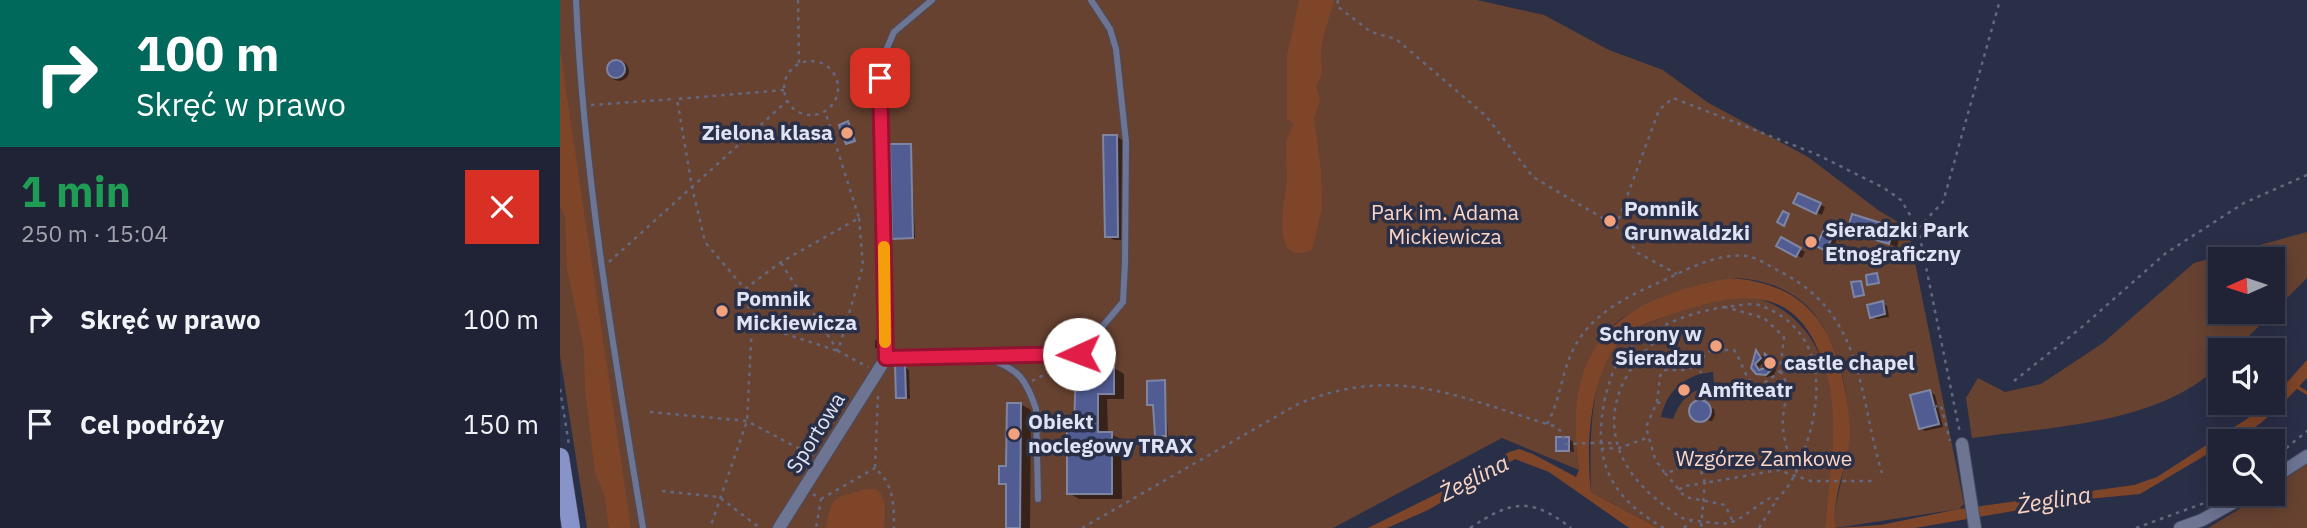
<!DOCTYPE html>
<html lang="pl">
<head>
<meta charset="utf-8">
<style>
	body { margin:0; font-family:"IBM Plex Sans",sans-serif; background:#2d2f42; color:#f1f3f6; height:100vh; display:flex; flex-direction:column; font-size:26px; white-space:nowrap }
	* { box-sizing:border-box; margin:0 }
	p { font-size:23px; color:#a2a4ad }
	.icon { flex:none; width:38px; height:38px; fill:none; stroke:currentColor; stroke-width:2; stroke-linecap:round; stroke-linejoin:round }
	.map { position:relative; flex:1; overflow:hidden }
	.sheet { display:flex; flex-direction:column; background:#202336; width:560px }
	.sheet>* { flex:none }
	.hud { background:#00695c; color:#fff; overflow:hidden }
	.needle { width:46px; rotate:267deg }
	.buttons { position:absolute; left:1648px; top:247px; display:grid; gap:14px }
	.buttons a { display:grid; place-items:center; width:77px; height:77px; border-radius:0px; background:#202336; box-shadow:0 4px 18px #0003,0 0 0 2px #3d4051; font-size:35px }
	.pin { position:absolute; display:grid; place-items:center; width:60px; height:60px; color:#fff; margin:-30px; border-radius:14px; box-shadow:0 4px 10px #0006 }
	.me { position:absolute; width:77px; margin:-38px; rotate:268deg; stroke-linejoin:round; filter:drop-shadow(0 0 5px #0008) }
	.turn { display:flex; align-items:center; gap:24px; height:147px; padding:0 21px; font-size:32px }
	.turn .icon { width:91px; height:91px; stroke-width:2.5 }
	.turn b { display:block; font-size:49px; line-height:60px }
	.round { display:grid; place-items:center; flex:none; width:74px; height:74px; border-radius:0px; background:#2d2f42 }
	.overview { display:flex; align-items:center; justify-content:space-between; height:119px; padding:0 21px }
	h1 { font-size:42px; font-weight:700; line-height:52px; color:#1e9e55 }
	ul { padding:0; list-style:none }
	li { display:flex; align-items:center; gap:21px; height:105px; padding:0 21px }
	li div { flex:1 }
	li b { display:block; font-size:26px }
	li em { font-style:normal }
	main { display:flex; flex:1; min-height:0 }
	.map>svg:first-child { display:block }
	.green { fill:#674231; fill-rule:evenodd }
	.water { fill:#7f4528 }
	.shadow { fill:#0007; fill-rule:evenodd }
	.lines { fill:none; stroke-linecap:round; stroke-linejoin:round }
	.stream { stroke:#7f4528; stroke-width:3.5 }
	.building { fill:#515c93; stroke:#7e85a3; stroke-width:2 }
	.service-casing { stroke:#484c61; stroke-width:8 }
	.minor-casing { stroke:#484c61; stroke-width:14 }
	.primary-casing { stroke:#484c61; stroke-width:19 }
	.path { stroke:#64687f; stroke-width:2.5; stroke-dasharray:3.5 5; stroke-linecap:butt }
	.service { stroke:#6e7593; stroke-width:6 }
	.minor { stroke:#6e7593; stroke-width:12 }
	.primary { stroke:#8793c9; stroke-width:18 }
	.path-bridge { stroke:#64687f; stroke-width:2.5; stroke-dasharray:3.5 5; stroke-linecap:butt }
	.route-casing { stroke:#92132f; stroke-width:18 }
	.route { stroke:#e11d48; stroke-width:12 }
	.slow { stroke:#f59e0b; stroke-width:12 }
	.poi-dot { fill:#f1a17c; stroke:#2a2f48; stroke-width:2.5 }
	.labels { text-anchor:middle; stroke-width:7; stroke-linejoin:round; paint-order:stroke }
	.poi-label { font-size:21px; font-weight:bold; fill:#dfe3f4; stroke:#2a2f48; text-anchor:start }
	.park-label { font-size:21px; fill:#fcd6c5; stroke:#2a2f48 }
	.street-label { font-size:21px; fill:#dfe3f4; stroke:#2a2f48 }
	.water-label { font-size:23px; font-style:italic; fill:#f8d3c2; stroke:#2a2f48 }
</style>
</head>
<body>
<main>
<section class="sheet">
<div class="hud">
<div class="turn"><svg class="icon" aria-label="right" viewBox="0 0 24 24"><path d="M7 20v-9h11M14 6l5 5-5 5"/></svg><div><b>100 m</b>Skręć w prawo</div></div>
</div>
<div class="overview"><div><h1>1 min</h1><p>250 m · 15:04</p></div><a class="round" style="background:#d93025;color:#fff"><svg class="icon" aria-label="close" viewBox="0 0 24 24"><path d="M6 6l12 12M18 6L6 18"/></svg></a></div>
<ul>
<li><svg class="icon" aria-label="right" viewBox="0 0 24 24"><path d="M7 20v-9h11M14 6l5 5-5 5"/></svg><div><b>Skręć w prawo</b></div><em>100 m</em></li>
<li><svg class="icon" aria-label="arrive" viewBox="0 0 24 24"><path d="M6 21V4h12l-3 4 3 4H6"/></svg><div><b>Cel podróży</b></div><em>150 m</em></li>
</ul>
</section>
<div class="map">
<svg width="1747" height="528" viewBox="0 0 1747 528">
	<rect width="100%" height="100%" fill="#2a2f48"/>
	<path class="green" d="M 0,0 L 917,0 L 984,15 L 1049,50 L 1103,70 L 1147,102 L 1248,157 L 1318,210 L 1348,228 L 1404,504 L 1399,509 L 1275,528 C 1272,513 1280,491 1282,476 C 1292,423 1290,369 1260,322 C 1242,293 1208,279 1174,278 C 1164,278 1153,283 1144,286 C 1106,297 1056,309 1036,347 C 1015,386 1013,427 1019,470 L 942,438 L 773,528 L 27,528 L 0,356 Z
		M 1747,232 L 1747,278 L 1675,350 L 1661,350 L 1661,364 C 1599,425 1493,426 1412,438 L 1406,398 L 1418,378 L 1445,392 L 1481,384 L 1543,343 L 1634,263 ZM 1661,259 L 1713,259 L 1713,312 L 1661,312 Z
		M 1187,296 C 1253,307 1277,377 1275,437 C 1274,467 1267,498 1265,528 L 1098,528 L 1031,492 C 1030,448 1027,364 1066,335 C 1080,325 1099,319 1115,313 C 1139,305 1162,298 1187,296 ZM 1153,372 L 1154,385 C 1132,389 1121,398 1113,419 L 1101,417 C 1107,390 1126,374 1153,372 ZM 1136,401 L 1146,402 L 1151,408 L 1150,416 L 1142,423 L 1134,421 L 1128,412 Z
		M 1747,464 L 1747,528 L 1648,528 L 1704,494 L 1713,494 L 1713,487 Z"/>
	<path class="water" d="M 739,0 L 774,0 C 771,16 762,35 761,49 C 760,67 767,68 756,86 L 760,99 L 754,119 L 761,170 L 762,208 L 752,250 C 706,268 727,195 727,176 C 727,156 722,141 734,124 L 727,119 L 727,55 Z
		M 0,49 L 71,528 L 49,528 L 44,494 L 35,473 L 25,389 L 24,350 L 7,268 L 5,217 L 0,206 Z
		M 1170,278 C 1239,283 1271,318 1284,385 C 1287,404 1292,424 1289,443 C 1286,465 1270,509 1276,528 L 1321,525 L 1399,509 L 1574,485 L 1597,477 L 1713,402 L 1713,398 L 1747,360 L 1747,378 C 1728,398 1690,441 1661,441 L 1661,446 L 1580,494 L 1517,500 L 1355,528 L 1265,528 C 1269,472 1282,420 1264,365 C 1238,286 1185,290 1119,312 C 1096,320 1069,327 1055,347 C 1029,385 1026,447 1031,492 L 1098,528 L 1069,528 L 989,472 L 955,459 L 868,510 L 827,528 L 808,528 L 909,478 L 949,452 L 959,449 L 973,454 L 1016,477 L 1019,470 C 1002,346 1052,301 1170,278 Z
		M 306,489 L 316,489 C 328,499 325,514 324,528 L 266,528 C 272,493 274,499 306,489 Z"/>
	<path class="shadow" d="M49 71a10 10 0 1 1 20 0a10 10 0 1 1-20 0Z
		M 556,136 L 564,141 L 565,240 L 554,240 L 547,236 Z
		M 351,146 L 355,238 L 335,239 Z
		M 1239,195 L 1265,207 L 1262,215 L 1240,205 Z
		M 1293,216 L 1341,233 L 1337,247 L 1289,230 Z
		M 1267,229 L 1279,235 L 1271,252 L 1259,245 Z
		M 1221,239 L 1245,252 L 1242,258 L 1218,245 Z
		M 1342,250 L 1347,250 L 1348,255 L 1343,255 Z
		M 1322,303 L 1327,306 L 1329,317 L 1316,319 L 1311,316 Z
		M 315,340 L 321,341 L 321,349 L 315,348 Z
		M 1199,355 L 1214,360 L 1217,367 L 1214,375 L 1207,377 L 1195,370 L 1193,364 ZM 1206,359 L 1210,368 L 1203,372 L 1199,367 Z
		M 345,367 L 349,370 L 350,399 L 338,397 Z
		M 554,368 L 564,374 L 564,399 L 547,399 L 548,433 L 561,439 L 562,499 L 519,499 L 509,493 L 516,431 Z
		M 605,382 L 608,436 L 599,436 L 595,405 L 589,404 Z
		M 1370,392 L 1375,395 L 1383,427 L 1365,431 L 1361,428 Z
		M 1139,402 L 1154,409 L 1155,415 L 1152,421 L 1133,418 L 1130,412 L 1134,404 Z
		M 460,404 L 471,410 L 470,528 L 448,528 L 448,487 L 441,483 L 448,468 Z
		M 1009,439 L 1013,442 L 1014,452 L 998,450 Z"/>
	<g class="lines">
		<path class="stream" d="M 1734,385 L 1747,393"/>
	</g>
	<path class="building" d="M47 69a9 9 0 1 1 18 0a9 9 0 1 1-18 0Z
		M 288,121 L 295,141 L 286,144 L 279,125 Z
		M 543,135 L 557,135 L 558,237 L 545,237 Z
		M 330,144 L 351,144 L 353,238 L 332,239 Z
		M 1238,193 L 1261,203 L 1256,214 L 1233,203 Z
		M 1223,211 L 1229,214 L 1224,226 L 1217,222 Z
		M 1292,214 L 1334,227 L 1329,244 L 1287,231 Z
		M 1266,226 L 1275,231 L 1266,251 L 1256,246 Z
		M 1221,237 L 1241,248 L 1236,257 L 1216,246 Z
		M 1317,273 L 1319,283 L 1307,285 L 1306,275 Z
		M 1301,281 L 1304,295 L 1294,297 L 1291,282 Z
		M 1323,301 L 1325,314 L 1310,318 L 1307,305 Z
		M 1196,350 L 1201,358 L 1195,364 L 1199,370 L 1208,367 L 1205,354 L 1212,359 L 1212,369 L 1206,375 L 1196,374 L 1191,368 Z
		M 345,365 L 346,398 L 336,398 L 335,366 Z
		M 516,367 L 554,367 L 554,394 L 538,394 L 538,432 L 552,432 L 552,494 L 507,494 L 507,429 L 514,429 Z
		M 605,380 L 606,436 L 595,436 L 593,405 L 587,405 L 587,381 Z
		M 1370,390 L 1379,424 L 1359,429 L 1350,395 Z
		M1129 411a11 11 0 1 1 22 0a11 11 0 1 1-22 0Z
		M 447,403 L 461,403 L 460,528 L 446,528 L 446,484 L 439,484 L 439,466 L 446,466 Z
		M 996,437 L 1009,437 L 1009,451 L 996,451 Z"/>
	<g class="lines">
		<g class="service-casing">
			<path id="service" d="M 16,0 C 24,178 54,353 83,528
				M 372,0 L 334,32 L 322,60 L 326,358 L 519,354 L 563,302 L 565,263 L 566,142 L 556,49 L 550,29 L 531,0
				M 430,359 C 459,370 466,379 476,409 L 478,499"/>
		</g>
		<g class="minor-casing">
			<path id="minor" d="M 1402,444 L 1415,528
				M 1713,478 L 1747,456
				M 219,528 L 326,358
				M 1620,528 L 1642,520 L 1689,494"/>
		</g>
		<g class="primary-casing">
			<path id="primary" d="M 0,457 L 11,528"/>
		</g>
		<path class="path" d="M 238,0 L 239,63
			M 778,0 L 777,6 L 811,32 L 836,39 L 926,116 L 973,177 L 1056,226 L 1099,110 L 1113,98 L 1256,154 L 1324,188 L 1341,200 L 1358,228 L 1400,433
			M224 88a27 27 0 1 1 54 0a27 27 0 1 1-54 0Z
			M 224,90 L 117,99 L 132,187 L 227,101
			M 31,105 L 115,99
			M 299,218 L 303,266 L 278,351 L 308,367
			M 1056,226 L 1078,253 L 1117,274
			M 1358,228 L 1383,202 L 1440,0
			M 49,262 L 132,187 L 145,242 L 185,289 L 192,323 L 187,421 L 150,528
			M 221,263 L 278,351
			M 185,289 L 221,262 L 299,218 L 265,111
			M 192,323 L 278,351
			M 1100,329 L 1100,337 C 1038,390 1038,457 1105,506 C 1110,509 1116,515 1122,518 C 1127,520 1164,525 1169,523 C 1183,519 1198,504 1210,498 L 1217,499 C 1232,485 1239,467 1245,448 C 1264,394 1265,331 1202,306 C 1193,302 1176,306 1165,307 L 1204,318 L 1224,337 L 1220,371 C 1186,401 1189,373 1174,350 L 1151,350 L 1128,370 L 1104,370 L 1100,376 L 1097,402 L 1086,427 L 1095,459 L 1104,472 L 1116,471 L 1121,461 L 1139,465 L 1145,483 L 1218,470 L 1251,481 L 1312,481
			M 1137,363 L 1141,373
			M 1220,371 C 1234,389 1221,406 1223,427 C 1224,443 1229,456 1237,471
			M 472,381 L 503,365
			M 1454,381 L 1522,327 L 1606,253 L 1684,203 L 1747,175
			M 0,389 L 9,445
			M 318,396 L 315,468 C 334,484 334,506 334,528
			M 1097,402 L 1104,405
			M 1374,407 L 1381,405 L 1390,441
			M 90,412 L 187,421 L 253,456
			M 987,424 C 1003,396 1001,363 1022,335 C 1045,304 1081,291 1115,275 C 1135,265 1163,253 1187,256 C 1198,258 1211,267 1221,272 C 1305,315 1298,395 1322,473
			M 1041,449 L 1059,448 L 1087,438
			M 1713,459 L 1747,431
			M 1105,473 L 1125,497 L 1165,505 L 1173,522
			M 1119,490 L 1124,486 L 1145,483 L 1141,528
			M 102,491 L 159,497 L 200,528
			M 253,494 L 261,499 L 256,528
			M 261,499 L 315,468
			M 522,528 L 738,404 C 837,363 899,398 994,426 L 1002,432 L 1005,444 L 1031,443
			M 910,528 C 951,501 970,496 1011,528
			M 1104,528 C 1049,497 1032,459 1045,398 C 1049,382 1055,361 1068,350 C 1093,326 1131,312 1165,307
			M 1124,528 L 1132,520
			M 1199,528 L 1217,499
			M 1576,528 L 1647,502"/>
		<use href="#service" class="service"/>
		<use href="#minor" class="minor"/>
		<use href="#primary" class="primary"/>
		<path class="path-bridge" d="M 1031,443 L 1052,443"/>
	</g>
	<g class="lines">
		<g class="route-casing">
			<path id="route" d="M 320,78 L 326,358 L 519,354"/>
		</g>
		<use href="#route" class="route"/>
		<path class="slow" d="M 324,247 L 325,342"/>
	</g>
	<g class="poi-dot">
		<circle cx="287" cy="133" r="7"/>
		<circle cx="1050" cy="221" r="7"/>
		<circle cx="1251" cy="242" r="7"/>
		<circle cx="162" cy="311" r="7"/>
		<circle cx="1156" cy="346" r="7"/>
		<circle cx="1210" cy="363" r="7"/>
		<circle cx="1124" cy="390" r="7"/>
		<circle cx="454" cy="434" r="7"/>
	</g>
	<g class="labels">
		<g class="poi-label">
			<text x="273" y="140" text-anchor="end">Zielona klasa</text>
			<text x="1064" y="216">Pomnik<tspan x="1064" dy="24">Grunwaldzki</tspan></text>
			<text x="1265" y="237">Sieradzki Park<tspan x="1265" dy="24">Etnograficzny</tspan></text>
			<text x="176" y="306">Pomnik<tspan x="176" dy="24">Mickiewicza</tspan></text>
			<text x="1142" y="341" text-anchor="end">Schrony w<tspan x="1142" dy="24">Sieradzu</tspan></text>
			<text x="1224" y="370">castle chapel</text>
			<text x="1138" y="397">Amfiteatr</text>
			<text x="468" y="429">Obiekt<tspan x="468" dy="24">noclegowy TRAX</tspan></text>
		</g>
		<g class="park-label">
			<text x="885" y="220">Park im. Adama<tspan x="885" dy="24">Mickiewicza</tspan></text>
			<text x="1204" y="466">Wzgórze Zamkowe</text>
		</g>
		<g class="street-label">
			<text transform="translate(256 433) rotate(-58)" y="7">Sportowa</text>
		</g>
		<g class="water-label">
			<text transform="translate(914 478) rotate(-27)" y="8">Żeglina</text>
			<text transform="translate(1494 500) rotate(-9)" y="8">Żeglina</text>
		</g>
	</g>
</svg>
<div class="buttons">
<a><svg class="needle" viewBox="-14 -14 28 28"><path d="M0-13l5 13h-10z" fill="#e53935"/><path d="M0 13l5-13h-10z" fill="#a2a4ad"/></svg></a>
<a><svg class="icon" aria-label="sound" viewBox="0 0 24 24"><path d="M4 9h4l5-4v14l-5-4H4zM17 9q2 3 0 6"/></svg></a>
<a><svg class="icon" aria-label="search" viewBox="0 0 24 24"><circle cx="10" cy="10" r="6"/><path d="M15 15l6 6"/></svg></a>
</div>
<div class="pin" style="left:320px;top:78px;background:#d93025"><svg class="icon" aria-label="arrive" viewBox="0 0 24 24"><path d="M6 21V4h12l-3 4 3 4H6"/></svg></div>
<svg class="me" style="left:519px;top:354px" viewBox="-20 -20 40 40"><circle r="19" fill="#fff"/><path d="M0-13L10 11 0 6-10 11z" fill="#e11d48"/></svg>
</div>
</main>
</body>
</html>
